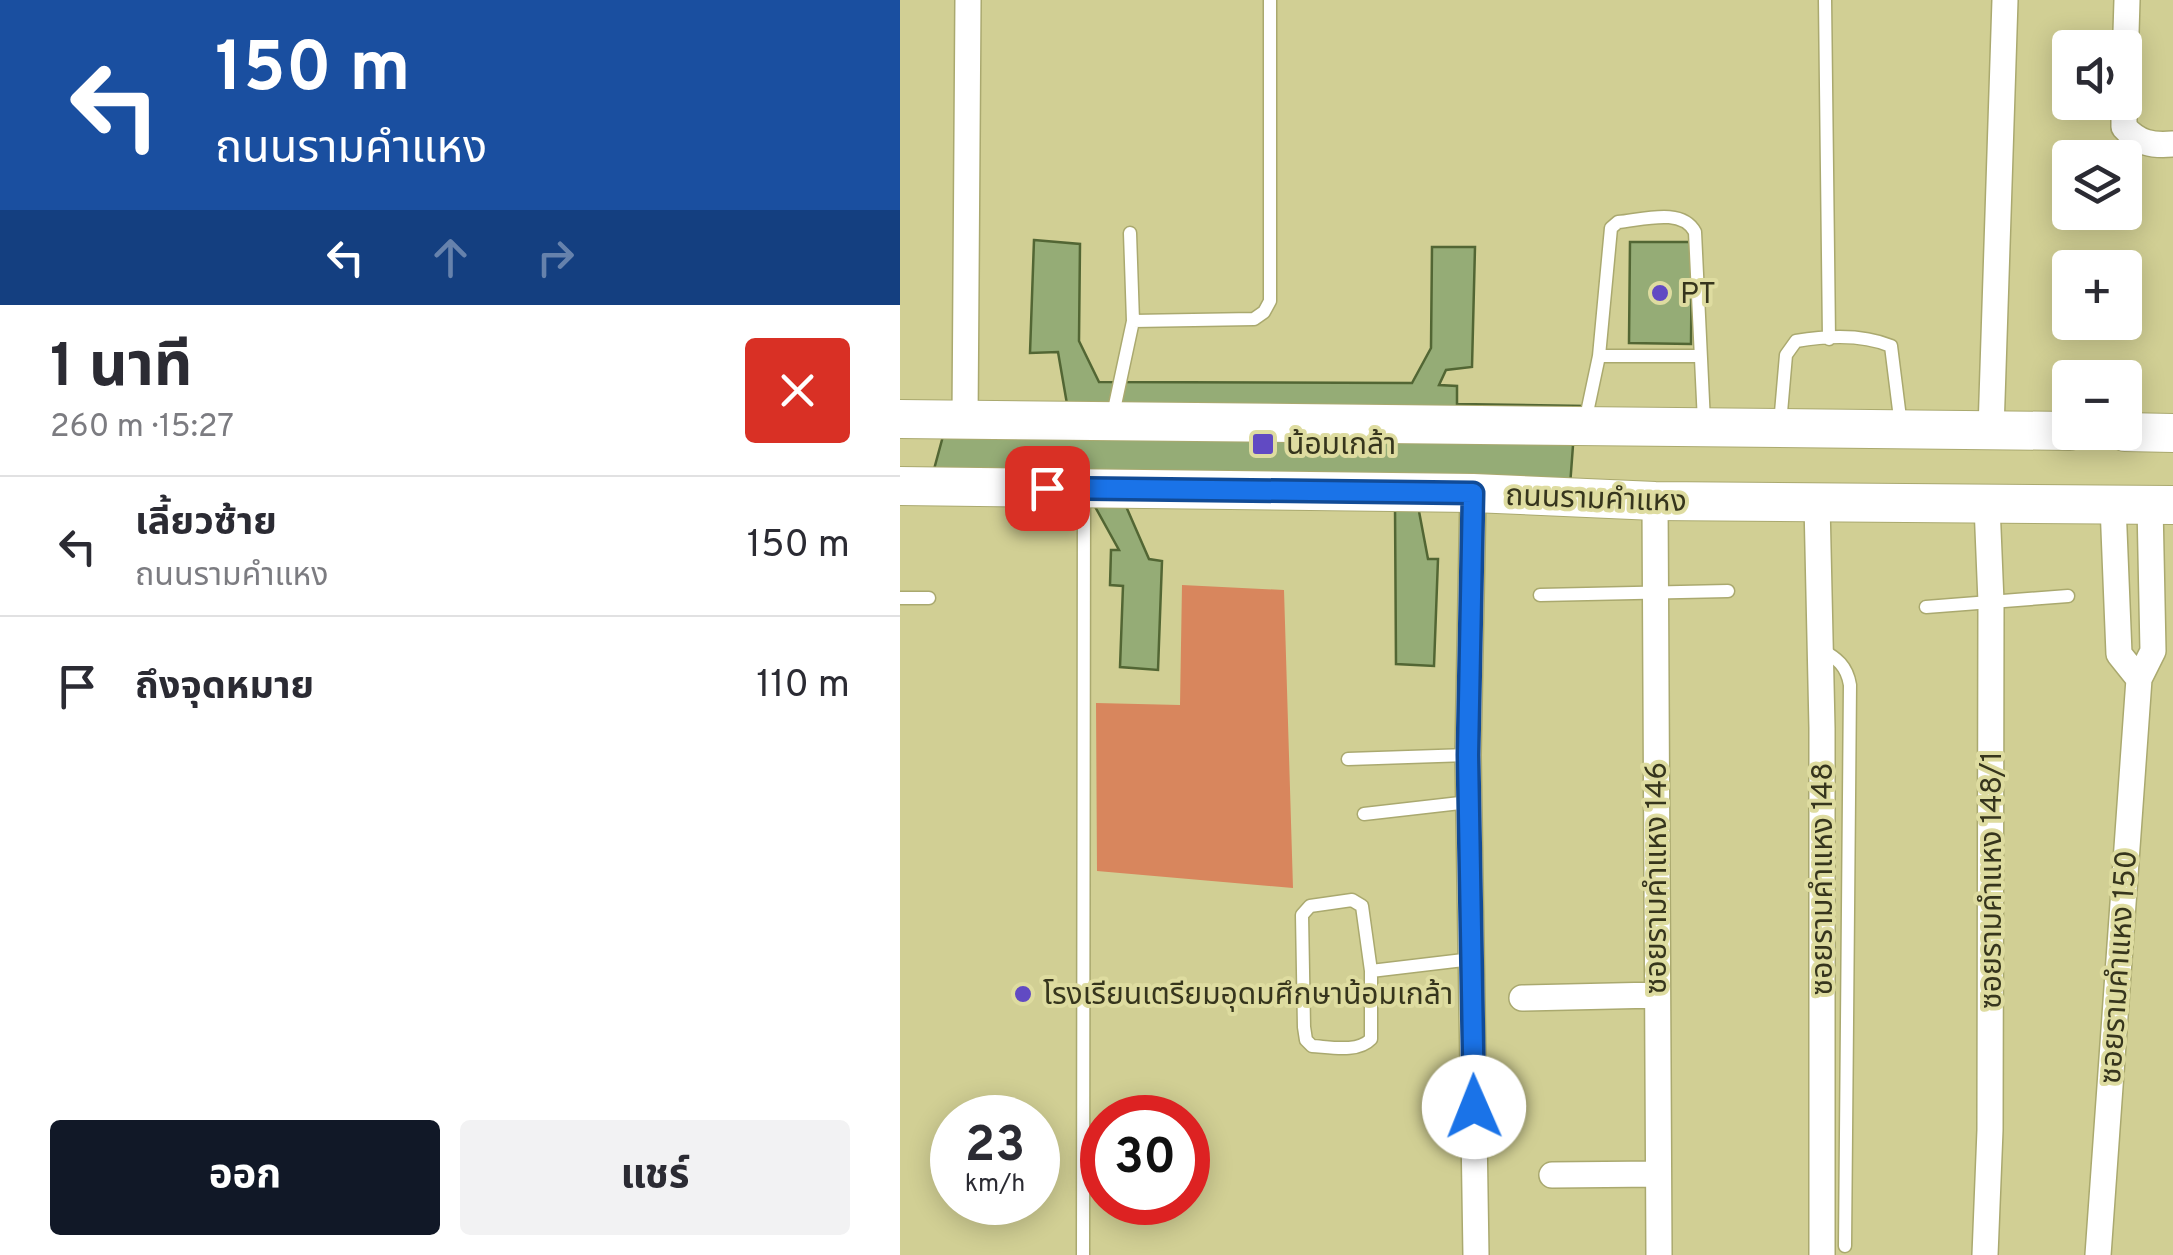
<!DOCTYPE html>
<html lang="th">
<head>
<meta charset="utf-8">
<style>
	body { margin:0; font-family:Overpass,"Noto Sans Thai",sans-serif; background:#f2f2f3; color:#2b2b33; height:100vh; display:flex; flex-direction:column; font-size:38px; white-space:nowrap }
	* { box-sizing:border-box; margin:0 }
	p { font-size:32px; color:#7c7c81 }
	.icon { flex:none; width:55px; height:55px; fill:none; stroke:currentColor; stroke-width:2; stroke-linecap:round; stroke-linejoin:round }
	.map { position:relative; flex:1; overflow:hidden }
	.panel { display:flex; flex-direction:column; background:#fff; width:900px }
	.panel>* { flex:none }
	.top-card { background:#1a4fa0; color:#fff; overflow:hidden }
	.buttons { position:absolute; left:1152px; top:30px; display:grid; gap:20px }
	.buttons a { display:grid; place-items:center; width:90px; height:90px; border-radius:10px; background:#fff; box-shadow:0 5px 25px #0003; font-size:50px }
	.speed { position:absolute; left:30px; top:1095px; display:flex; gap:20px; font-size:50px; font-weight:700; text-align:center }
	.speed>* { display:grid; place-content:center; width:130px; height:130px; border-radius:50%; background:#fff; box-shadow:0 5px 25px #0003; line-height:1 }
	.speed small { font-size:25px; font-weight:400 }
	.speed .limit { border:15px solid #d22; background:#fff; color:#111 }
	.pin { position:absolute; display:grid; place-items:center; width:85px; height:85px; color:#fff; margin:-42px; border-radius:20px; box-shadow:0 5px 15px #0006 }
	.me { position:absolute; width:110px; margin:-55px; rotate:359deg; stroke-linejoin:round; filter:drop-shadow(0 0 8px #0008) }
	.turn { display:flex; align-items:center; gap:35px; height:210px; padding:0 50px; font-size:45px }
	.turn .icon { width:130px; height:130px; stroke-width:2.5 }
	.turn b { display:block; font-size:70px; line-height:85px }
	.lanes { display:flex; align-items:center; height:95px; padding:0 50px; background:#0003; justify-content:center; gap:50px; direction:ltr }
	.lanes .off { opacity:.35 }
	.round { display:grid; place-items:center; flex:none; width:105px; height:105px; border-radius:10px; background:#f2f2f3 }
	.head { display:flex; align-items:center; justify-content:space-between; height:170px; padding:0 50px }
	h1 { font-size:60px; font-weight:700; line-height:75px }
	.button { display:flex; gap:20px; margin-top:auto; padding:20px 50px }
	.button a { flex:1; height:115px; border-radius:10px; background:#111827; color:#fff; font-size:40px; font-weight:700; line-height:115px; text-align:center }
	.button a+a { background:#f2f2f3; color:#2b2b33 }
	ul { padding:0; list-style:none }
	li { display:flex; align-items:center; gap:30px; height:140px; padding:0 50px; border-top:2px solid #e1e1e2 }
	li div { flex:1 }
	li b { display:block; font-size:38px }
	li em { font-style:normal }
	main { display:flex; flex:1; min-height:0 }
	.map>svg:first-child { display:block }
	.green { fill:#d8865d }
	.building { fill:#95ac76; stroke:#526634; stroke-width:2.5 }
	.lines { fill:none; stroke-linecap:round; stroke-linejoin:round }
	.lane-casing { stroke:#aaa96f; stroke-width:15 }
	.street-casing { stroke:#aaa96f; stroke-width:28 }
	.primary-casing { stroke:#aaa96f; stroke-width:40 }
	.lane { stroke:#fff; stroke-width:12 }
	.street { stroke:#fff; stroke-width:25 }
	.primary { stroke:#fff; stroke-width:38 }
	.route-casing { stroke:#114b97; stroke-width:25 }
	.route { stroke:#1a73e8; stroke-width:18 }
	.poi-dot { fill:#614ac3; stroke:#dedca0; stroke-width:4 }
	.labels { text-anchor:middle; stroke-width:8; stroke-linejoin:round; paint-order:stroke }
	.poi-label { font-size:30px; fill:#36351d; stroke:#dedca0; text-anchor:start }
	.street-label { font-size:30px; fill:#36351d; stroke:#dedca0 }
</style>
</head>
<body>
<main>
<section class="panel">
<div class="top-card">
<div class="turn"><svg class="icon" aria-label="left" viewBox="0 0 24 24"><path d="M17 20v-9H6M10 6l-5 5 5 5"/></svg><div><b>150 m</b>ถนนรามคำแหง</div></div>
<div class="lanes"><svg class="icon" aria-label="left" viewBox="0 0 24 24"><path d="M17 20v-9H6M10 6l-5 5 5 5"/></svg><svg class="icon off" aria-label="ahead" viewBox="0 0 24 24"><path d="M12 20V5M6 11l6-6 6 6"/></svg><svg class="icon off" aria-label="right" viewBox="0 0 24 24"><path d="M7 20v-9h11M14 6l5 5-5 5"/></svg></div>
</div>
<div class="head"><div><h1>1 นาที</h1><p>260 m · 15:27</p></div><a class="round" style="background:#d93025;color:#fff"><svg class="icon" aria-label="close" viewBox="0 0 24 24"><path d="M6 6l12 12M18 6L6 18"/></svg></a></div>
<ul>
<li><svg class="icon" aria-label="left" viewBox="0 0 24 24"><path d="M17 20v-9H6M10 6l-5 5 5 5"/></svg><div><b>เลี้ยวซ้าย</b><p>ถนนรามคำแหง</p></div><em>150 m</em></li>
<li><svg class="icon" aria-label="arrive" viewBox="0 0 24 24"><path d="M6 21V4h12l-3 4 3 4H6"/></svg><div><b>ถึงจุดหมาย</b></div><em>110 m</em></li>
</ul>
<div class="button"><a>ออก</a><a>แชร์</a></div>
</section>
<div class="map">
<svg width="1273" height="1255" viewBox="0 0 1273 1255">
	<rect width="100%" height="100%" fill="#d1cf94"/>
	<path class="green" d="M 282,585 L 384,590 L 393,888 L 197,871 L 196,703 L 280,705 Z"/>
	<path class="building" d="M 134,240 L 180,244 L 179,341 L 199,382 L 512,383 L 531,348 L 532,247 L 575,247 L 572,367 L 546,370 L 539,385 L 557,386 L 557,404 L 685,406 L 674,432 L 670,486 L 518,506 L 528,559 L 538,559 L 534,666 L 496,664 L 495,506 L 225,504 L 249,559 L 262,561 L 258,670 L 220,667 L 223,586 L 210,585 L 211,550 L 219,550 L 193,503 L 33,473 L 52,403 L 167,404 L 158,352 L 130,353 Z
		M 730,242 L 792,242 L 791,344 L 729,343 Z"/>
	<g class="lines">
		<g class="lane-casing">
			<path id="lane" d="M 925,0 L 929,339
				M 230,233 L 233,321
				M 699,356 L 800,356
				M 212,419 L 233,321 L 354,319 L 364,312 L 370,301 L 370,0
				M 685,422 L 699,356 L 711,228 L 718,222 C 742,220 782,207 795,232 L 804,422
				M 880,424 L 886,355 L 896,341 C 925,336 963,334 991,346 L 1001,426
				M 640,595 L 828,591
				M 0,598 L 29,598
				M 1026,607 L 1168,596
				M 920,649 C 937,658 947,666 950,685 L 945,1246
				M 448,759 L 568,755
				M 464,814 L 569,802
				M 452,900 L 462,906 L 471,971 L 471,1039 C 458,1053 430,1047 412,1046 L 406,1040 L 404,1027 L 402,915 L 410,906 Z
				M 471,971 L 572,959
				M 183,1255 L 184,491"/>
		</g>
		<g class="street-casing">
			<path id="street" d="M 1225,65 L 1227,0
				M 1224,102 L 1224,127 C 1238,143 1252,146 1273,144
				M 65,420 L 68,0
				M 1091,430 L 1105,0
				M 573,493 L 568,755 L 576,1255
				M 755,501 L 759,1255
				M 917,503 L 922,728 L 922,1255
				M 1213,505 L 1219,654 L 1239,679 L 1253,651 L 1250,505
				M 622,998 L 757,995
				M 652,1175 L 758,1174
				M 1085,1255 L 1090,1130 L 1091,602 L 1087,505
				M 1198,1255 L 1239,679"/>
		</g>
		<g class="primary-casing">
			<path id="primary" d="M 0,419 L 1170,431
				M 1225,432 L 1273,433
				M 0,486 L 573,493 L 755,501 L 1273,505"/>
		</g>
		<use href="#lane" class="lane"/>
		<use href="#street" class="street"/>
		<use href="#primary" class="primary"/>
	</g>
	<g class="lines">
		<g class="route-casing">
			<path id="route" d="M 147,488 L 573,493 L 568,755 L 574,1107"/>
		</g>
		<use href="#route" class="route"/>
	</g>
	<g class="poi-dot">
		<circle cx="760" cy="293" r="10"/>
		<rect x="351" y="432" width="24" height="24" rx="5"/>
		<circle cx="123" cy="994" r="10"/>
	</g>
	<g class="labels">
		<g class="poi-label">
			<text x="780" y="303">PT</text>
			<text x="386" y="454">น้อมเกล้า</text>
			<text x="143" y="1004">โรงเรียนเตรียมอุดมศึกษาน้อมเกล้า</text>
		</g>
		<g class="street-label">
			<text transform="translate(696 498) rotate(2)" y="10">ถนนรามคำแหง</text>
			<text transform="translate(756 878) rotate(-90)" y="10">ซอยรามคำแหง 146</text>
			<text transform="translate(922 879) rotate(-90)" y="10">ซอยรามคำแหง 148</text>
			<text transform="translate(1091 880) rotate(-90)" y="10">ซอยรามคำแหง 148/1</text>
			<text transform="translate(1218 967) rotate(-86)" y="10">ซอยรามคำแหง 150</text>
		</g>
	</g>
</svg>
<div class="buttons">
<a><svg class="icon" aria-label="sound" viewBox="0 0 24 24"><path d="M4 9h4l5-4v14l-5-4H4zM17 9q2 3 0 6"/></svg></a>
<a><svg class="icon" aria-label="layers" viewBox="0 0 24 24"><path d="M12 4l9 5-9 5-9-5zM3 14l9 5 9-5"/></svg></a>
<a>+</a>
<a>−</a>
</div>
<div class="speed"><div>23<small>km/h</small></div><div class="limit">30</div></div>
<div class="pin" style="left:147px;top:488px;background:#d93025"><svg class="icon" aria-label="arrive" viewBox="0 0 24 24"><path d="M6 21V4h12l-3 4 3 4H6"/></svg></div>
<svg class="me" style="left:574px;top:1107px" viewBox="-20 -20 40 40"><circle r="19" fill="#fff"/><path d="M0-13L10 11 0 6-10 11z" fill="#1a73e8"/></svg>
</div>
</main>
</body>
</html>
